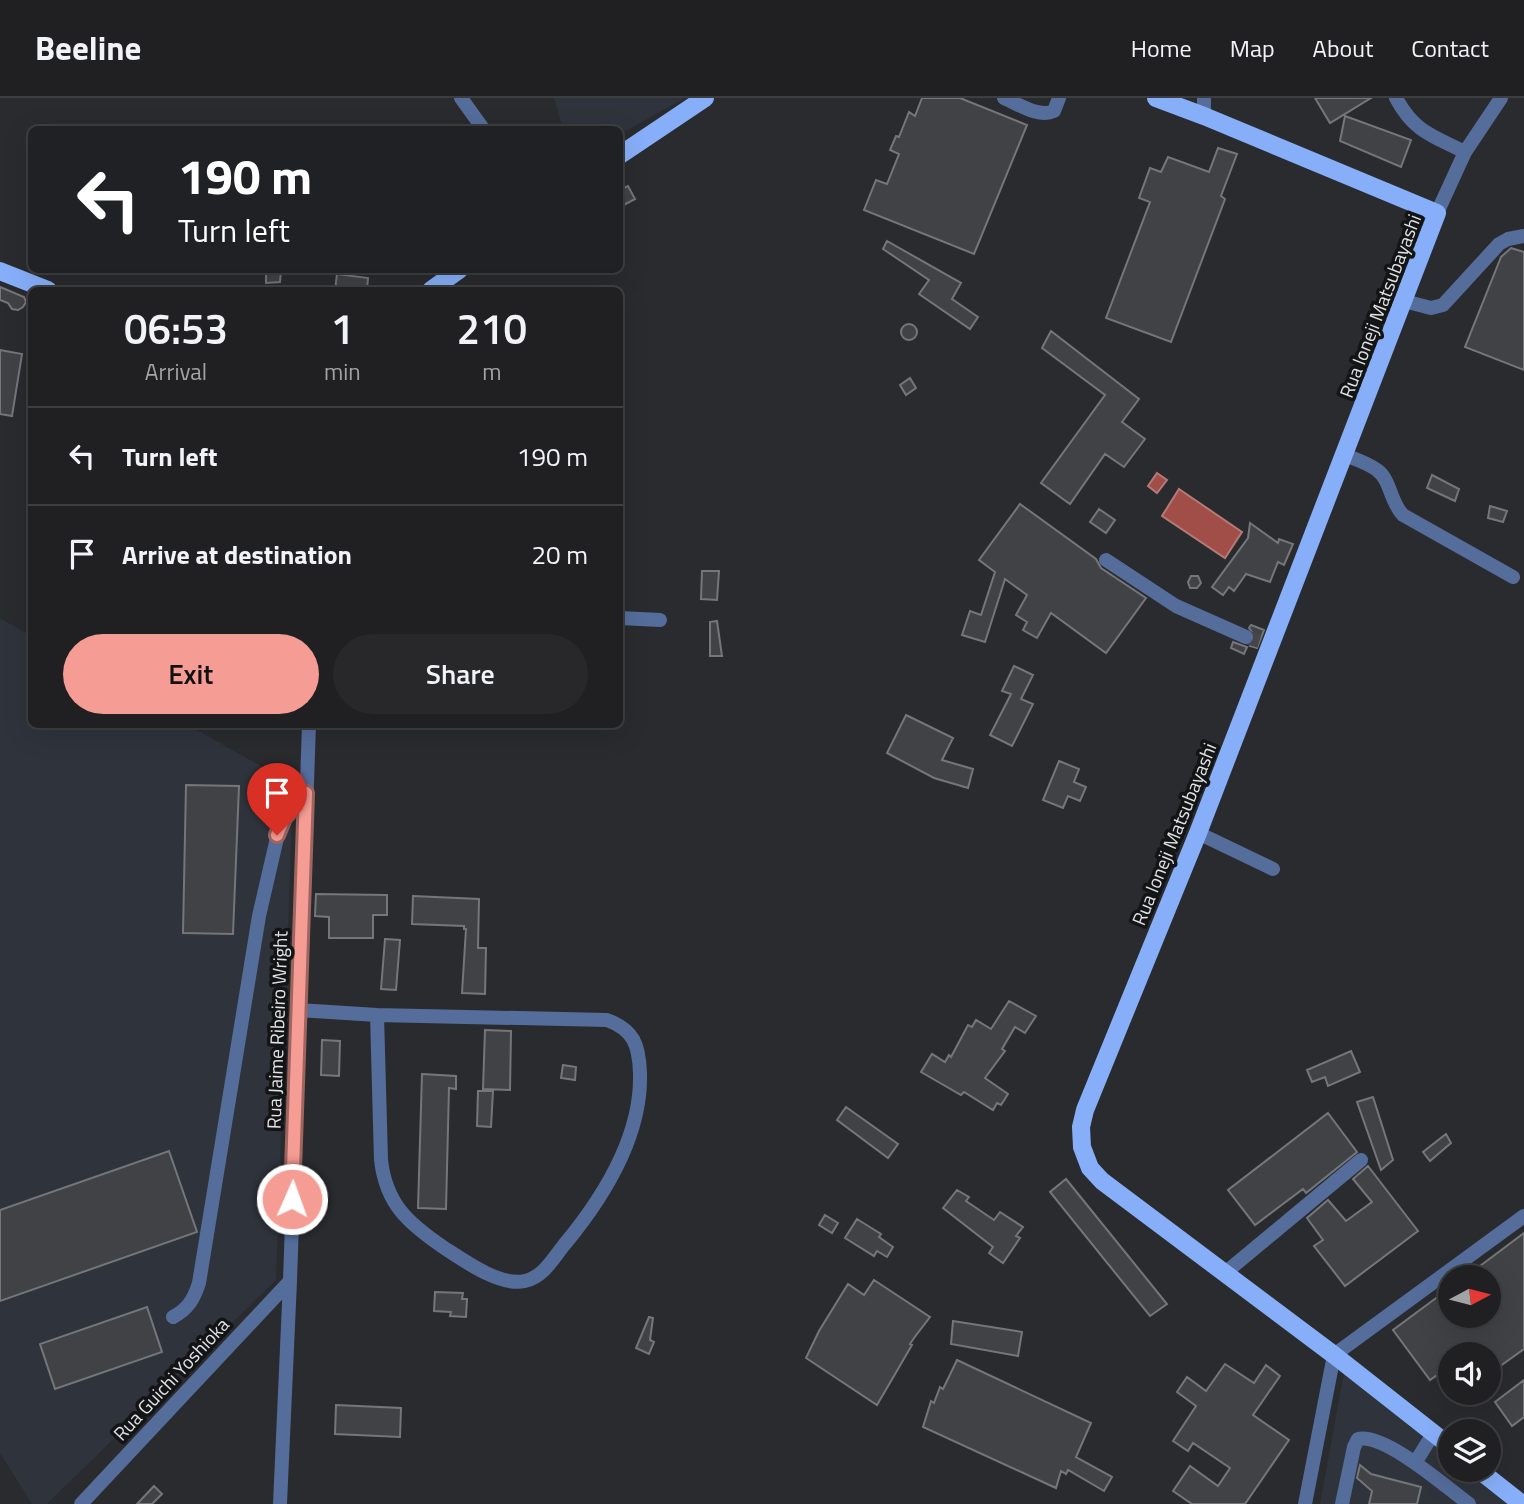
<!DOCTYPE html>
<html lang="en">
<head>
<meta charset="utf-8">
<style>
	body { margin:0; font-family:"Titillium Web",sans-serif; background:#28282a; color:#f1f3f6; height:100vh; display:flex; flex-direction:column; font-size:26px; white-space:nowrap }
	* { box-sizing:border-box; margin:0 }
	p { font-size:23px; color:#a2a3a5 }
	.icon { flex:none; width:38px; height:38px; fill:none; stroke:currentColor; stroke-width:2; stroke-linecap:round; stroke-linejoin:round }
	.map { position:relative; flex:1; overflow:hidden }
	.details { position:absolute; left:28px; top:189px; width:595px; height:441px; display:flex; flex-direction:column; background:#202022; border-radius:10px; box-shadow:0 7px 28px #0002,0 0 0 2px #3d3e40 }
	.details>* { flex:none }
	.hud { position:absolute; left:28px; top:28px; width:595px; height:147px; border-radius:10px; box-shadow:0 7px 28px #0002,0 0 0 2px #3d3e40; background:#202124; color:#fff; overflow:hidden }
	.needle { width:46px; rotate:83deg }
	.controls { position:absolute; left:1438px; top:1167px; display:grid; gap:14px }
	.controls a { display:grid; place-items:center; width:63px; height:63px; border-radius:50%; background:#202022; box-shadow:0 7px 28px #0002,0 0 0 2px #3d3e40; font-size:35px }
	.pin { position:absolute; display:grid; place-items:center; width:60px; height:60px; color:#fff; margin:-72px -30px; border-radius:50% 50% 50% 0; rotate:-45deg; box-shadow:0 0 7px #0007 }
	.pin .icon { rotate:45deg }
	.me { position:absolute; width:77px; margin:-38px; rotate:2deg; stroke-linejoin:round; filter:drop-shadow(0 0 5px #0008) }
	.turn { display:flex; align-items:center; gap:24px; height:147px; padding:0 35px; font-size:32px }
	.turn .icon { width:91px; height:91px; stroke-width:2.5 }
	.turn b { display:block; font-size:49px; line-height:60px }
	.eta { display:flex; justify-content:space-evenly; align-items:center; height:119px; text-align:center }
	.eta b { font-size:42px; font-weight:600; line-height:49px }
	.button { display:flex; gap:14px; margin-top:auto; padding:14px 35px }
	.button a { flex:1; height:80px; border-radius:42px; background:#f59c94; color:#111; font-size:28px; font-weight:600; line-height:80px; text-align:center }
	.button a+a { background:#28282a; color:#f1f3f6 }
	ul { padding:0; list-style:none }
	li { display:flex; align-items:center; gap:21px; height:98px; padding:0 35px; border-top:2px solid #3d3e40 }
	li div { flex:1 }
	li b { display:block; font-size:26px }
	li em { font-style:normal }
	header { display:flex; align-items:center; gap:42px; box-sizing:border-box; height:98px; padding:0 35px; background:#202022; border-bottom:2px solid #3d3e40 }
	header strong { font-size:33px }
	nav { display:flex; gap:38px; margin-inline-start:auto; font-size:24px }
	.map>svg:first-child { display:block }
	.built { fill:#2f333b }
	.water { fill:#a14e48; stroke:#b47a77; stroke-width:2 }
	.building { fill:#414246; stroke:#74767a; stroke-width:2 }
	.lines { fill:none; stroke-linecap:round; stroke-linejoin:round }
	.minor-tunnel { stroke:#454649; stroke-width:14; stroke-dasharray:14 7; stroke-linecap:butt }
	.minor { stroke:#556d9b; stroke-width:14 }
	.major { stroke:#87aff9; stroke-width:18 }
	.route-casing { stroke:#9f6560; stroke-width:18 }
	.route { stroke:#f59c94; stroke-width:12 }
	.labels { text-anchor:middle; stroke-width:7; stroke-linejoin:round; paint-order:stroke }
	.street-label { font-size:19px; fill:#e1e2e4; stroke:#131415 }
</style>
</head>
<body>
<header>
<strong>Beeline</strong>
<nav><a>Home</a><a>Map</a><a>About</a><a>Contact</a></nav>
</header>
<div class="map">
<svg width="1524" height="1406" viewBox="0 0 1524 1406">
	<rect width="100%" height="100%" fill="#2a2b2e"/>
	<path class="built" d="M 554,0 L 685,0 L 620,36 L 620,32 L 563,31 Z
		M 0,520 L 31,538 L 32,626 L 188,627 L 293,686 L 276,1182 L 47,1406 L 32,1406 L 0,1355 Z
		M 1344,1274 L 1451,1360 L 1451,1372 L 1466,1372 L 1508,1406 L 1320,1406 Z"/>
	<path class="water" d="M 1157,375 L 1167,382 L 1157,395 L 1148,388 Z
		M 1179,391 L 1242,434 L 1225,460 L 1162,418 Z"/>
	<path class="building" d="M 922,0 L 960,0 L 1027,27 L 974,156 L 864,112 L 876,82 L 887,86 L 899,56 L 890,52 L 896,38 L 899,39 L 909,14 L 915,18 Z
		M 1315,0 L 1371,0 L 1330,25 Z
		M 1345,18 L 1411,42 L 1401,69 L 1340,43 Z
		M 1218,50 L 1237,56 L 1221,98 L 1225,101 L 1171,244 L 1106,220 L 1150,104 L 1139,100 L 1150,70 L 1161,74 L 1168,59 L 1209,74 Z
		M 628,88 L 635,101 L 620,109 L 620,92 Z
		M 887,143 L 961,185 L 952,201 L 978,219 L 970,231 L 919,196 L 929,182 L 883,151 Z
		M 1511,150 L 1524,154 L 1524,272 L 1465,249 L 1501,159 Z
		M 266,172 L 281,172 L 280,184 L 266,185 Z
		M 337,176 L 368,180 L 367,192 L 335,192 Z
		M 0,189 L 24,199 L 26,204 L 23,209 L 18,212 L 12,211 L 8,205 L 0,202 Z
		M901 234a8 8 0 1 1 16 0a8 8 0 1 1-16 0Z
		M 1051,233 L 1139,301 L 1122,324 L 1145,341 L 1124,369 L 1105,356 L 1070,406 L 1041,385 L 1105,297 L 1042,250 Z
		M 0,252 L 22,256 L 12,318 L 0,316 Z
		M 910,280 L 916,290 L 906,297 L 900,287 Z
		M 1432,377 L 1459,391 L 1455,403 L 1427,390 Z
		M 1020,406 L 1096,461 L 1101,470 L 1146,500 L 1106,555 L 1051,515 L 1037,540 L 1023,532 L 1027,524 L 1016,517 L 1027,497 L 1005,481 L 985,544 L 962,537 L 970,513 L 981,517 L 995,474 L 979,462 Z
		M 1490,408 L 1507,413 L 1503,424 L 1488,420 Z
		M 1099,411 L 1115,422 L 1106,435 L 1090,424 Z
		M 1250,425 L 1278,445 L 1279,441 L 1293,446 L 1284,467 L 1278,464 L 1270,484 L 1246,476 L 1234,493 L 1229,489 L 1223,497 L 1212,489 L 1248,440 Z
		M 702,473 L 719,473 L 717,502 L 701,501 Z
		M 1191,478 L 1198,478 L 1201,485 L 1197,490 L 1190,490 L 1188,484 Z
		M 717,523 L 722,558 L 710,558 L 710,524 Z
		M 1251,527 L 1264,532 L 1257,550 L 1250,548 L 1256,539 L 1249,530 Z
		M 1233,544 L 1247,549 L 1244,556 L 1231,550 Z
		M 1014,568 L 1033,577 L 1021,601 L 1033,606 L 1012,648 L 990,637 L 1011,596 L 1002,593 Z
		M 906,617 L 953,640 L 942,662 L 973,671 L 968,690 L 934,680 L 887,655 Z
		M 1059,663 L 1079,671 L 1074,684 L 1086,689 L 1080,703 L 1068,698 L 1063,710 L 1043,702 Z
		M 186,687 L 239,688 L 233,836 L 183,835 Z
		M 316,796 L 387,797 L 387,817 L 373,817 L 373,840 L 329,840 L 329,819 L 315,818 Z
		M 413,798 L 479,801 L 478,850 L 486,850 L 485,896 L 462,895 L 466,831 L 464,831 L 464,828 L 412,826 Z
		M 385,841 L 400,842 L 396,892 L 381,891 Z
		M 1009,903 L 1036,918 L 1025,935 L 1015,929 L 1002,951 L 1005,953 L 985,980 L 1008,996 L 1001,1007 L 997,1005 L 993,1012 L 964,994 L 961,997 L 921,974 L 932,956 L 945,964 L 949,957 L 951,959 L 968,927 L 972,929 L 976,922 L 991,931 Z
		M 485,932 L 511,933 L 510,992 L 483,991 Z
		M 322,942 L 340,943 L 339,978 L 321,977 Z
		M 1351,953 L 1360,974 L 1328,988 L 1325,979 L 1312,984 L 1307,972 Z
		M 563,967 L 576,969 L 575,982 L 561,980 Z
		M 422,976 L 456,978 L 456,991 L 449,990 L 446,1111 L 418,1110 Z
		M 478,993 L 493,993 L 491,1029 L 477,1028 Z
		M 1373,999 L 1393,1062 L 1381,1072 L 1357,1004 Z
		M 846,1009 L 898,1046 L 888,1060 L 837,1022 Z
		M 1328,1015 L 1357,1054 L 1306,1095 L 1303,1091 L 1255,1127 L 1228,1092 Z
		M 1446,1036 L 1451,1045 L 1430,1063 L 1423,1054 Z
		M 169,1053 L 197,1134 L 0,1203 L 0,1112 Z
		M 1368,1068 L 1418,1133 L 1345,1188 L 1314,1148 L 1323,1142 L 1307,1120 L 1328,1102 L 1346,1123 L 1372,1104 L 1353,1081 Z
		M 1066,1081 L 1167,1206 L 1150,1218 L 1050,1094 Z
		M 957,1092 L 969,1099 L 966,1103 L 994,1122 L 1000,1114 L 1023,1129 L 1016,1138 L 1020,1140 L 1003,1165 L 989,1155 L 993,1149 L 943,1110 Z
		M 825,1117 L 838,1125 L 832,1135 L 819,1127 Z
		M 857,1121 L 881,1136 L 879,1139 L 893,1149 L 887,1159 L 877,1153 L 874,1158 L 845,1140 Z
		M 1524,1135 L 1524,1251 L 1489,1276 L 1489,1256 L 1451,1256 L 1451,1267 L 1430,1282 L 1393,1232 L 1451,1189 L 1451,1218 L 1489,1218 L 1489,1180 L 1464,1180 Z
		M 874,1182 L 930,1219 L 914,1240 L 910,1246 L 912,1247 L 877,1307 L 806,1260 L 819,1233 L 848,1186 L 864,1197 Z
		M 435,1194 L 463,1195 L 462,1201 L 467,1201 L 466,1219 L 450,1218 L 451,1214 L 434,1213 Z
		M 147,1209 L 162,1254 L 55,1291 L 40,1246 Z
		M 649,1219 L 653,1220 L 650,1242 L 654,1244 L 649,1256 L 636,1250 Z
		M 953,1223 L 1022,1234 L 1018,1258 L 951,1246 Z
		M 957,1262 L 1091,1325 L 1076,1359 L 1112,1379 L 1104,1393 L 1068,1372 L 1066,1376 L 1061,1373 L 1056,1390 L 923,1329 L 931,1303 L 934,1305 L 940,1289 L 943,1291 Z
		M 1225,1266 L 1254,1285 L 1266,1267 L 1280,1278 L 1253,1317 L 1289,1342 L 1245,1406 L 1192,1406 L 1173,1393 L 1190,1368 L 1218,1388 L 1230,1370 L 1193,1345 L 1188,1353 L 1173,1343 L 1196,1308 L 1177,1294 L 1187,1279 L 1206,1293 Z
		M 1524,1282 L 1524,1319 L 1512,1328 L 1495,1304 Z
		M 336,1307 L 401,1310 L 400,1339 L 335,1336 Z
		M 1360,1367 L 1371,1376 L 1421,1389 L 1417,1406 L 1369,1406 L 1372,1393 L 1357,1380 Z
		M 154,1388 L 162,1396 L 152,1406 L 137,1406 Z"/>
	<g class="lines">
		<path class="minor-tunnel" d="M 1246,539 L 1260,543"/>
		<path class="minor" d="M 461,0 L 484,32
			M 1004,0 C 1018,6 1039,20 1054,13 L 1059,0
			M 1396,0 C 1414,34 1433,38 1465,54
			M 1204,18 L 1204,0
			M 1437,115 L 1465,54 L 1501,0
			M 1404,203 L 1431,210 L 1443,207 L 1499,146 L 1508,141 L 1524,138
			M 1345,357 C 1355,361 1368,365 1377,372 C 1391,382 1390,404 1403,417 L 1513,479
			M 1106,462 L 1176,508 L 1246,539
			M 620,520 L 660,522
			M 1198,735 L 1273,771
			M 298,912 L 377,917 L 607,922 C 634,932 639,947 640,975 C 642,1039 603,1100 564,1147 C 553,1161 543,1179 525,1183 C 500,1189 463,1162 443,1149 C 408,1125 386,1106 381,1062 L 377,917
			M 1225,1175 L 1361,1062
			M 173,1219 C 188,1211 194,1201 199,1185 L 259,818 L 280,727 L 306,695
			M 1415,1365 L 1433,1336
			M 81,1406 L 290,1183
			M 280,1406 L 290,1183 L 309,626
			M 1305,1406 L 1334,1257 L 1524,1118
			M 1342,1406 L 1354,1349 L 1358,1341 C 1385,1335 1446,1389 1469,1406"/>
		<path class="major" d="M 1156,0 L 1204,18 L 1437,115 L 1198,735 L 1085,1012 L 1081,1029 L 1082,1049 L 1090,1070 L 1102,1083 L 1334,1257 L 1451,1349
			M 620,57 L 705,0
			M 0,173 L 48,192
			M 431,192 L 459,172
			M 1479,1372 L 1522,1406"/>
	</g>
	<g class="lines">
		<g class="route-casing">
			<path id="route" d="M 277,737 L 284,720 L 306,695 L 292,1101"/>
		</g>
		<use href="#route" class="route"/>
	</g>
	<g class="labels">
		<g class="street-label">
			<text transform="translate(1380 208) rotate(-69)" y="7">Rua Ioneji Matsubayashi</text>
			<text transform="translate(1174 736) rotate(-68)" y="7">Rua Ioneji Matsubayashi</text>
			<text transform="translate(277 932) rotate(-88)" y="7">Rua Jaime Ribeiro Wright</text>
			<text transform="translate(171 1281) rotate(-47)" y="7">Rua Guichi Yoshioka</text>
		</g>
	</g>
</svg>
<div class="controls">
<a><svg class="needle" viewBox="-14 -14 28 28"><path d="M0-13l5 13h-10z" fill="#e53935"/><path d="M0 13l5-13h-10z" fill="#a2a3a5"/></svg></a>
<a><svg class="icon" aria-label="sound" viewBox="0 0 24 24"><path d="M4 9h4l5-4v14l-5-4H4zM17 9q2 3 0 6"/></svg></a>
<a><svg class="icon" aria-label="layers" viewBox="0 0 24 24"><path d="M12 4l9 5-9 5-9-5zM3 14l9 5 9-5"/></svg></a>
</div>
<div class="pin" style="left:277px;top:737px;background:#d93025"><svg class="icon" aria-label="arrive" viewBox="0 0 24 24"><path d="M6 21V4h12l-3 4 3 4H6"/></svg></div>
<svg class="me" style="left:292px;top:1101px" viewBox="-20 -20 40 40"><circle r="17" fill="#f59c94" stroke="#fff" stroke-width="3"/><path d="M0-11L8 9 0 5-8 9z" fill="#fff"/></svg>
<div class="hud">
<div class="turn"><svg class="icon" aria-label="left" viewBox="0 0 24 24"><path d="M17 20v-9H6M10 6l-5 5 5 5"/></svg><div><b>190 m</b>Turn left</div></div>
</div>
<section class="details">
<div class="eta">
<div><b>06:53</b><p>Arrival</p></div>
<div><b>1</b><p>min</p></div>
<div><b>210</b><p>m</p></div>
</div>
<ul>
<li><svg class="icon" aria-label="left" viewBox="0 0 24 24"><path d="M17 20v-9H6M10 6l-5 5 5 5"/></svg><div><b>Turn left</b></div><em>190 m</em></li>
<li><svg class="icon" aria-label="arrive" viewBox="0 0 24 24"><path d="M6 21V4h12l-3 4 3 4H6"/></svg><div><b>Arrive at destination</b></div><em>20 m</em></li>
</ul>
<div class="button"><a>Exit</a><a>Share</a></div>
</section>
</div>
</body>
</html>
